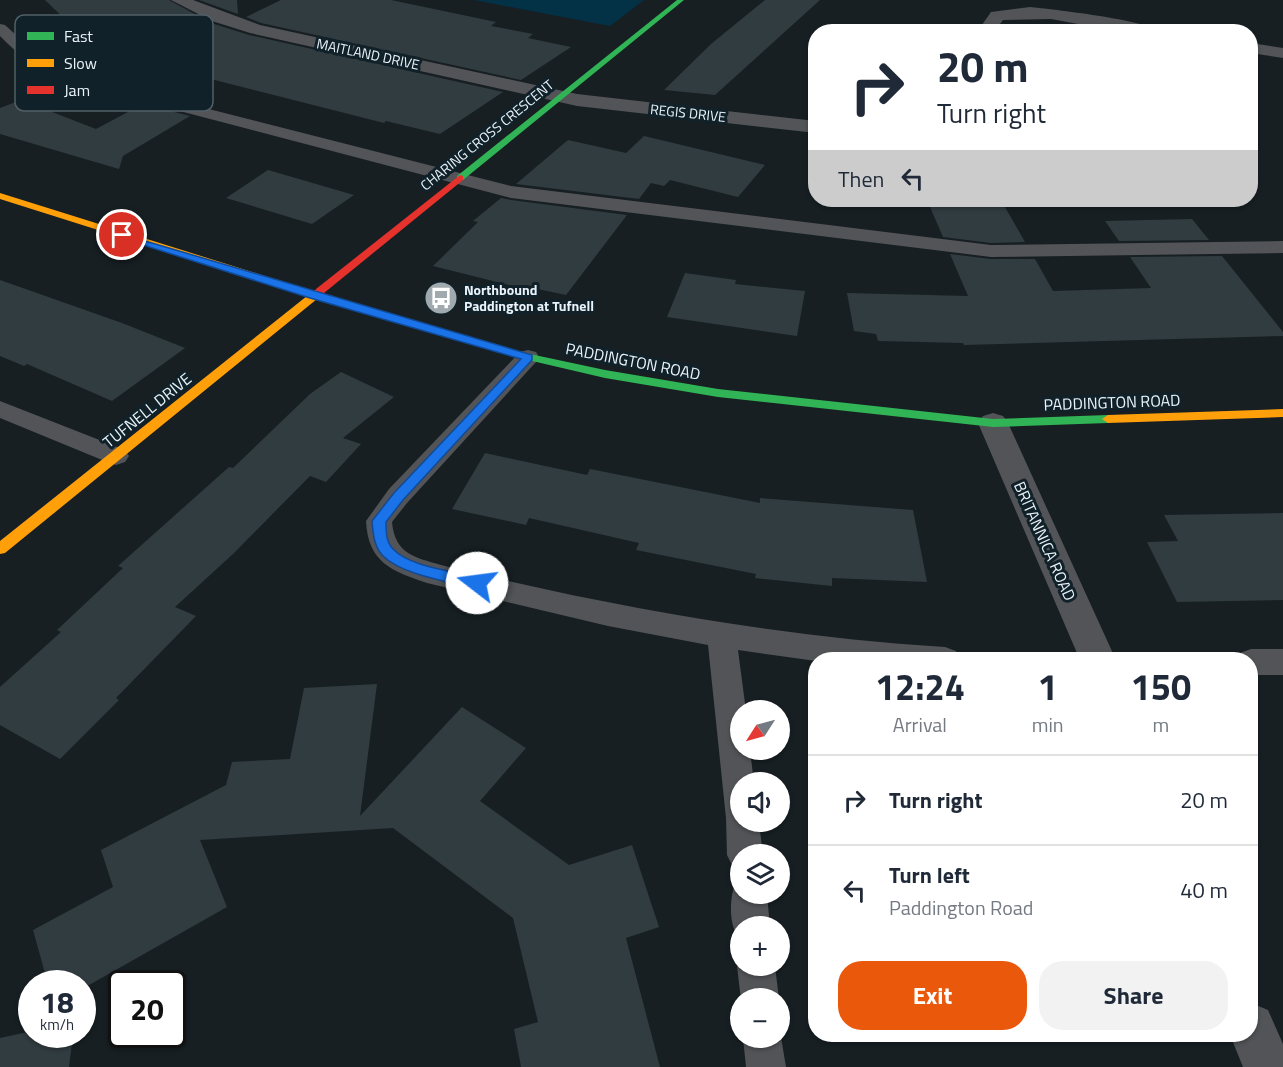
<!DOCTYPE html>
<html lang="en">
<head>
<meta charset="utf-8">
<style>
	body { margin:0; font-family:"Titillium Web",sans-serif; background:#f2f2f3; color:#1f2937; height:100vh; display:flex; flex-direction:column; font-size:22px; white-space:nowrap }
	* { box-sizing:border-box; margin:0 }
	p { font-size:20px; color:#747a83 }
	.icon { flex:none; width:33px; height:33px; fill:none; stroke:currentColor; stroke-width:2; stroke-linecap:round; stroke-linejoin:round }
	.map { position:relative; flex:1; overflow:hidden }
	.details { position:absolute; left:808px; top:652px; width:450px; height:390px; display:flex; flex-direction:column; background:#fff; border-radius:24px; box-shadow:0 2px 4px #0004 }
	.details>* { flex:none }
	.banner { position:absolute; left:808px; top:24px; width:450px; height:183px; border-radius:24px; box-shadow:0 2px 4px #0004; background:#fff; color:#1f2937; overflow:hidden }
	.needle { width:39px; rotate:234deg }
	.fabs { position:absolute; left:730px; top:700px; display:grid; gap:12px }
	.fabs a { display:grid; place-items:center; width:60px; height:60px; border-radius:50%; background:#fff; box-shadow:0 2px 4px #0004; font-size:30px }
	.speed { position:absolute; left:18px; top:970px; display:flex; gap:12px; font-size:30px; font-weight:700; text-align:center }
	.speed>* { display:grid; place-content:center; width:78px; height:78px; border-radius:50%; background:#fff; box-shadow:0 2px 4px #0004; line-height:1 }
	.speed small { font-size:15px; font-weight:400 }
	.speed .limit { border:3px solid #111; border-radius:9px; background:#fff; color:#111 }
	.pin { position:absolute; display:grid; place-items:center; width:51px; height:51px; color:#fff; margin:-26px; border:3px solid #fff; border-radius:50%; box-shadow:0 2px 6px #0007 }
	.me { position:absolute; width:66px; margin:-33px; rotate:285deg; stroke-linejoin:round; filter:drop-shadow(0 0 4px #0008) }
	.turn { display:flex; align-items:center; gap:21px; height:126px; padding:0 30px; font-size:27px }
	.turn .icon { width:78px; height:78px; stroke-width:2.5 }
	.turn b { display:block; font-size:42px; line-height:51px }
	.then { display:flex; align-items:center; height:57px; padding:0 30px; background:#0003; gap:12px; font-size:22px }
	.eta { display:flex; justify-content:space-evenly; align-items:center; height:102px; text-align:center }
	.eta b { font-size:36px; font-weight:700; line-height:42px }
	.action { display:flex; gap:12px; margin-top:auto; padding:12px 30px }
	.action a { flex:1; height:69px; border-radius:24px; background:#ea580c; color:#fff; font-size:24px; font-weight:700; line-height:69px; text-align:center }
	.action a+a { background:#f2f2f3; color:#1f2937 }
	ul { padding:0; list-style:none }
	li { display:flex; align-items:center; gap:18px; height:90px; padding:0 30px; border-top:2px solid #e0e1e3 }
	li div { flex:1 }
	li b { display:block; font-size:22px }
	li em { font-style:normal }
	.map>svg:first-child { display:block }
	.green { fill:#033246 }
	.building { fill:#313c40 }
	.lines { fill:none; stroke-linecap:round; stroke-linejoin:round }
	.lane { fill:#525457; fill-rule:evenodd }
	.street { fill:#525457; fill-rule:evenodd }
	.fast { fill:#30b455; fill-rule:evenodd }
	.slow { fill:#ff9f0a; fill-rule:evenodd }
	.jam { fill:#e5322d; fill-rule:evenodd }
	.route { fill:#1a73e8; stroke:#114b97; stroke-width:1.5 }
	.labels { text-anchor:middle; stroke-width:6; stroke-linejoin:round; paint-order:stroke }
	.far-street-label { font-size:14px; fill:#e9f3f9; stroke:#112129 }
	.far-poi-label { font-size:14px; font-weight:bold; fill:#e9f3f9; stroke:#112129; text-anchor:start }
	.street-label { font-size:16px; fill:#e9f3f9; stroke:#112129 }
	.key { fill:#112129; stroke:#526067; stroke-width:1.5 }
	.key-label { font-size:16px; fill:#e9f3f9 }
</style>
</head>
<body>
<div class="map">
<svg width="1283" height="1067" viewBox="0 0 1283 1067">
	<rect width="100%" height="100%" fill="#171f23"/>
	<path class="green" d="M 474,0 L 644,0 L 610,26 Z"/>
	<path class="building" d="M 45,0 L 169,0 L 211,23 L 249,35 L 503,92 L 440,134 L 386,121 L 384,123 L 96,50 L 63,24 L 69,23 Z
		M 199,0 L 237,0 L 238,14 Z
		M 281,0 L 391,0 L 496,22 L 491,26 L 533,34 L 528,38 L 571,47 L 521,80 L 261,23 L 246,17 Z
		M 765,0 L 820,0 L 715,95 L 664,90 L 711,44 Z
		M 21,100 L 96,129 L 143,104 L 190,116 L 123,156 L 119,169 L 0,134 L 0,108 Z
		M 644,136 L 765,165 L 738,197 L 670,180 L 664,186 L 651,183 L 639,199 L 516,184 L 568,140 L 626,153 Z
		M 268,170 L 354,195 L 312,224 L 226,198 Z
		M 501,198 L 511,200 L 627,215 L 566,295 L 528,287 L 525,289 L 433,266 L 478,222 L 473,221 Z
		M 927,200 L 1001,200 L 1025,242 L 991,243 L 943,237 Z
		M 1192,219 L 1209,240 L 1119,241 L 1105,221 Z
		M 950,254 L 991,259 L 1035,259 L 1053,291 L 1151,288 L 1130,257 L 1222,256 L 1283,332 L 1283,336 L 964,345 L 963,343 L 878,341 L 876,334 L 854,331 L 847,293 L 968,296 Z
		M 685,273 L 736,280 L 735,284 L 805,291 L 797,336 L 667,317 Z
		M 0,280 L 122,323 L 185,348 L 112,401 L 27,364 L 24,366 L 0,356 Z
		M 341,372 L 394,397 L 343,438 L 361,444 L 326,482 L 310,476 L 233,554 L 175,607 L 196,616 L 116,698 L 119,700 L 60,759 L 0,725 L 0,687 L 61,632 L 57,630 L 123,568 L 118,566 L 229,467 L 233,468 L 310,394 Z
		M 485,453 L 587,475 L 590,469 L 760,503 L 760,498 L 913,510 L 927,582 L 832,578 L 832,586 L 755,578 L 756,574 L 636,550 L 639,543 L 529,518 L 526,525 L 452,509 Z
		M 1283,513 L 1283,600 L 1177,602 L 1147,542 L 1178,541 L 1164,515 Z
		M 377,684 L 360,816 L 462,707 L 526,748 L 480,801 L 569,865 L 632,845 L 659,927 L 626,938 L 660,1067 L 521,1067 L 514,1029 L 538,1022 L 513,918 L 393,828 L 200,840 L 227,907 L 82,989 L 82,984 L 48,984 L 33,930 L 113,887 L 101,850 L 226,785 L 232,762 L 290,759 L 304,688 Z
		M 32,1031 L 32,1035 L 73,1035 L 69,1067 L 0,1067 L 0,1038 Z"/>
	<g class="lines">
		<path class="lane" d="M 0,24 L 5,25 L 37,54 L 75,75 L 511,186 L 991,245 L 1283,241 L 1283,253 L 991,257 L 511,198 L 65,81 C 40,71 19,56 0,36 Z
			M 528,350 L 536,352 L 539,357 L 536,362 L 407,503 L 392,522 C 395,554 414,557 441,565 C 607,606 774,636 945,647 L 956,651 L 960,660 L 816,661 L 738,650 L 746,711 L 741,711 L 741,750 L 750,750 L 754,783 L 741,783 L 741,822 L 759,822 L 763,855 L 741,855 L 741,870 L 733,867 L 727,855 L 726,818 L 708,645 L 608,626 L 427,583 C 391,571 368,562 366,521 L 389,489 L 520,352 Z
			M 0,401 L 125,450 L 129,456 L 125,462 L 116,465 L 107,462 L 0,418 Z
			M 1251,649 L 1283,649 L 1283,675 L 1251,675 L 1251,660 L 1237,660 L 1240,653 Z
			M 741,879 L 741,894 L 767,894 L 770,927 L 741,927 L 741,941 C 728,927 729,898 736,881 Z
			M 741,956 L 741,966 L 775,966 L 779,999 L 741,1000 L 737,966 Z
			M 780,1031 L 786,1067 L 746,1067 L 743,1038 L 780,1038 Z"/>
		<path class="street" d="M 171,0 L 193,0 L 260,25 L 577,94 L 816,121 L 816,133 L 577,106 L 250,33 L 212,21 Z
			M 1030,7 C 1050,9 1149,20 1158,32 L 1121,32 L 1051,19 L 1003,20 L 994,32 L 977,32 L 991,12 Z
			M 1251,43 L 1283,48 L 1283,58 L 1251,53 Z
			M 993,413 L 1003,416 L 1008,423 L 1116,660 L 1080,660 L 978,423 L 983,416 Z
			M 1251,1003 L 1268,1010 L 1283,1044 L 1283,1067 L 1243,1067 L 1230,1035 L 1251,1035 Z"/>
		<path class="fast" d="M 677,0 L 684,0 L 463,180 L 457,180 L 457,176 Z
			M 328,296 L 530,354 L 605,370 L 718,389 L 993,419 L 1108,415 L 1114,419 L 1108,423 L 993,427 L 718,397 L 605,378 L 528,360 L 324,301 L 324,297 Z"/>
		<path class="slow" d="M 0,193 L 313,291 L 320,288 L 324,289 L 325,291 L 323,294 L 333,299 L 328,302 L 317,299 L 5,553 L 0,554 L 0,541 L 307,296 L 0,199 Z
			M 1283,409 L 1283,417 L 1108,423 L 1102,419 L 1108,415 Z"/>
		<path class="jam" d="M 460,175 L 463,176 L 463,180 L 324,293 L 316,293 L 316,289 Z"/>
	</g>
	<path class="route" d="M 118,233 L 532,355 L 532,360 L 403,500 L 386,522 C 386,531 386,542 393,549 C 411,568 457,571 482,579 L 482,587 L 477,589 C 451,582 402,575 383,556 C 374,547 373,533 372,521 L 394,493 L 521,359 L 310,298 L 118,237 Z"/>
	<defs>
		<g id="bus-disc" transform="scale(1.725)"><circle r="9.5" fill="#a0a9ae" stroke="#112129"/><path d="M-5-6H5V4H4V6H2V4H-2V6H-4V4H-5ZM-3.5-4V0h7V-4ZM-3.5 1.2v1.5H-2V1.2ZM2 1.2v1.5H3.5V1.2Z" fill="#fff"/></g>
	</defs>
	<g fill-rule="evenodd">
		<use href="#bus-disc" x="441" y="298"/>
	</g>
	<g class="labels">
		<g class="far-street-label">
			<text transform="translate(368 54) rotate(12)" y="5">MAITLAND DRIVE</text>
			<text transform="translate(688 113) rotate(6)" y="5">REGIS DRIVE</text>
			<text transform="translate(487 135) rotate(-39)" y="5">CHARING CROSS CRESCENT</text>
		</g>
		<g class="far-poi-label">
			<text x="464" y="295">Northbound<tspan x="464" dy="16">Paddington at Tufnell</tspan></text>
		</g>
		<g class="street-label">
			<text transform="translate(633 361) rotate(11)" y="6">PADDINGTON ROAD</text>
			<text transform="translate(1112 402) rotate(-2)" y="6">PADDINGTON ROAD</text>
			<text transform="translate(147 410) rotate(-39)" y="6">TUFNELL DRIVE</text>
			<text transform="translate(1045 541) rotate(66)" y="6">BRITANNICA ROAD</text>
		</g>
	</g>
	<rect x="15" y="15" width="198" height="96" rx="9" class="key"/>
	<rect x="27" y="32" width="27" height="8" fill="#30b455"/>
	<rect x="27" y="59" width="27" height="8" fill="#ff9f0a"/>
	<rect x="27" y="86" width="27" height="8" fill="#e5322d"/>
	<g class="key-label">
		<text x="64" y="42">Fast</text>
		<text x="64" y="69">Slow</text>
		<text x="64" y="96">Jam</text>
	</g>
</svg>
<div class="fabs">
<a><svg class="needle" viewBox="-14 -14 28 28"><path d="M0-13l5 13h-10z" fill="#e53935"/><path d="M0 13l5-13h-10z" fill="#747a83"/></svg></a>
<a><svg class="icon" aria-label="sound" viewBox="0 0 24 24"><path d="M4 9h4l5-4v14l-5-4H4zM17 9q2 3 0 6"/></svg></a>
<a><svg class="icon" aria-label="layers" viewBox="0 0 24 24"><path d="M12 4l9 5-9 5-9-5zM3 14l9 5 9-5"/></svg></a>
<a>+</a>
<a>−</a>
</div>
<div class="speed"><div>18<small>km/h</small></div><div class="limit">20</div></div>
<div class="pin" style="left:122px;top:235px;background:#d93025"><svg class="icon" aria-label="arrive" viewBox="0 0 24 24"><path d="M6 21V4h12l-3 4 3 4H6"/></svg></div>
<svg class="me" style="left:477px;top:583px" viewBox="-20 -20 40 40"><circle r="19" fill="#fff"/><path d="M0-13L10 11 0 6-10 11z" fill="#1a73e8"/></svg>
<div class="banner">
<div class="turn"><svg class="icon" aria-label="right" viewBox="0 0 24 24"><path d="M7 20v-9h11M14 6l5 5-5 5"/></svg><div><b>20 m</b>Turn right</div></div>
<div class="then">Then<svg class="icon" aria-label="left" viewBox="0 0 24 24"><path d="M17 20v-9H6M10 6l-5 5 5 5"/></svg></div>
</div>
<section class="details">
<div class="eta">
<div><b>12:24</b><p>Arrival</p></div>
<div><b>1</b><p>min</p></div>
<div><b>150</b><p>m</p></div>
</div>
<ul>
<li><svg class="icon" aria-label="right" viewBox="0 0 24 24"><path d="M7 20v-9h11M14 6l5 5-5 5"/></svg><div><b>Turn right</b></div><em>20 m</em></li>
<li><svg class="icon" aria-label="left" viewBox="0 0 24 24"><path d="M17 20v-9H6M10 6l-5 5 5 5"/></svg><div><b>Turn left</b><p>Paddington Road</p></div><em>40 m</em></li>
</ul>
<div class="action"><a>Exit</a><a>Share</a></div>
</section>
</div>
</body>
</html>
